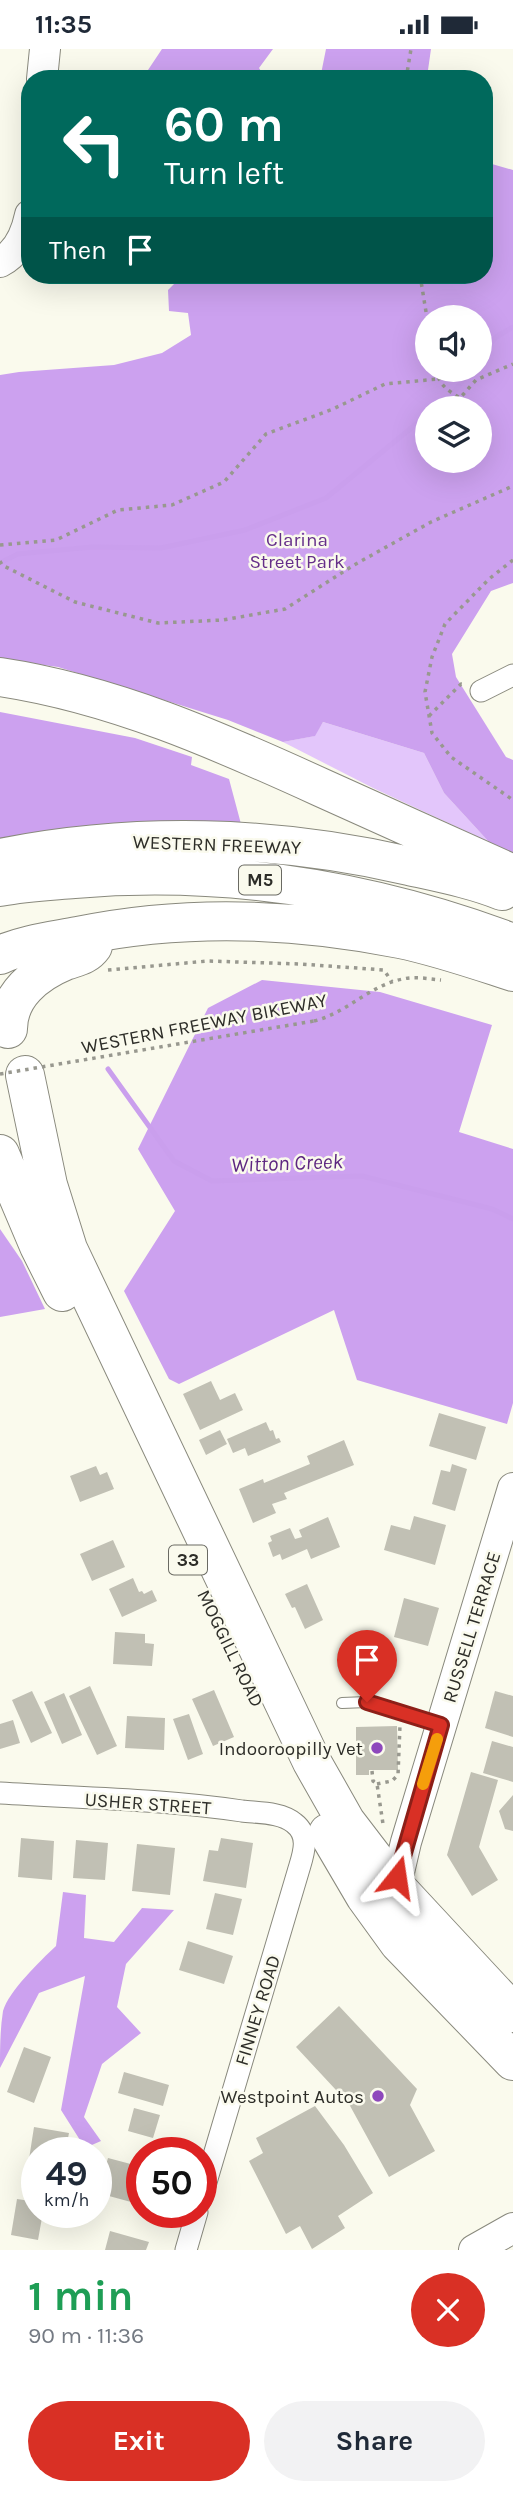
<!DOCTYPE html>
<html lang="en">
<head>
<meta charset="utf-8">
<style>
	body { margin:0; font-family:Karla,sans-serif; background:#f2f2f3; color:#1f2937; height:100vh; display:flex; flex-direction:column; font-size:26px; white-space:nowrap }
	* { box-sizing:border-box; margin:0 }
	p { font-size:23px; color:#747a83 }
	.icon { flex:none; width:38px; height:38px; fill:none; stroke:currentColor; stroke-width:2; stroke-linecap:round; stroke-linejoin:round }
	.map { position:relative; height:2201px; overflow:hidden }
	.panel { display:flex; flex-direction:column; background:#fff; flex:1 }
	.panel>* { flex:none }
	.top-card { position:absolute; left:21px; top:21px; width:472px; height:214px; border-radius:28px; box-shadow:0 7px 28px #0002; background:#00695c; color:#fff; overflow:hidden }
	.tools { position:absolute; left:415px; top:256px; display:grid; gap:14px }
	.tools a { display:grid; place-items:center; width:77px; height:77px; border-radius:50%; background:#fff; box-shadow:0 7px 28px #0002; font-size:35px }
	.speed { position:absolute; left:21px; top:2088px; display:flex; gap:14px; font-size:35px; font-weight:700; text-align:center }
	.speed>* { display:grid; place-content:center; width:91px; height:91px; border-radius:50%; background:#fff; box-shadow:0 7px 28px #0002; line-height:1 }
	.speed small { font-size:18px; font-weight:400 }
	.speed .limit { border:10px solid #d22; background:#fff; color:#111 }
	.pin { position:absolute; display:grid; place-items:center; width:60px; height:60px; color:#fff; margin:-72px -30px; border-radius:50% 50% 50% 0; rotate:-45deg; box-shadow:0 0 7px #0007 }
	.pin .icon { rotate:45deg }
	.me { position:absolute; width:77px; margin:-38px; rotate:15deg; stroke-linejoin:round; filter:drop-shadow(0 0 5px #0008) }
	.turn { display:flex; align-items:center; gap:24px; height:147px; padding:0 28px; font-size:32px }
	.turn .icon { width:91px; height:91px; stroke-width:2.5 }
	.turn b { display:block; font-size:49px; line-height:60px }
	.then { display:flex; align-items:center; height:66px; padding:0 28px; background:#0003; gap:14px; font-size:26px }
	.round { display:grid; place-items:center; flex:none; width:74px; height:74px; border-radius:37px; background:#f2f2f3 }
	.head { display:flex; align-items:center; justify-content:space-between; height:119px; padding:0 28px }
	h1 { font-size:42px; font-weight:700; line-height:52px; color:#1e9e55 }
	.cta { display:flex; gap:14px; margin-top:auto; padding:14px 28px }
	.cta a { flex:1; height:80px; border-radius:42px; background:#d93025; color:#fff; font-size:28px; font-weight:700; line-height:80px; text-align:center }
	.cta a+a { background:#f2f2f3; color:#1f2937 }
	.status { display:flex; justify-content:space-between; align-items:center; height:49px; padding:0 35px; background:#fff; direction:ltr }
	.status svg { height:19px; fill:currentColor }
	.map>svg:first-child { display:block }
	.green { fill:#e3c6fb }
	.forest { fill:#cca1ef; fill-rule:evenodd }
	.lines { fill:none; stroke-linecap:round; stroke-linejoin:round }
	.stream { stroke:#ca9fed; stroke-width:5 }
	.building { fill:#c1c0b4 }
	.lane-casing { stroke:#89897d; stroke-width:12 }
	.street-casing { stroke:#89897d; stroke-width:23 }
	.secondary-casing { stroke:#89897d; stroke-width:32 }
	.highway-casing { stroke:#89897d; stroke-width:40 }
	.path { stroke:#98988f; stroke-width:3.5; stroke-dasharray:3.5 5; stroke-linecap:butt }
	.lane { stroke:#fff; stroke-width:10 }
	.street { stroke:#fff; stroke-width:21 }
	.secondary { stroke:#fff; stroke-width:30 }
	.highway { stroke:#fff; stroke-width:38 }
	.path-bridge { stroke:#98988f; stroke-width:3.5; stroke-dasharray:3.5 5; stroke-linecap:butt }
	.route-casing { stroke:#8d1f18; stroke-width:18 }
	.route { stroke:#d93025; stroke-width:12 }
	.slow { stroke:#f59e0b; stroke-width:12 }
	.poi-dot { fill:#8e48bc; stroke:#fafaed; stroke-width:2.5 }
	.labels { text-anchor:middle; stroke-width:5; stroke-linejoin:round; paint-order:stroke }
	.shield { fill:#fafaed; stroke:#6a6a63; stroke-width:2 }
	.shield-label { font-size:18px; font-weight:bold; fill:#2d2d28 }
	.park-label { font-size:19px; fill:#652f89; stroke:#fafaed }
	.street-label { font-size:19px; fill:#2d2d28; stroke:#fafaed }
	.poi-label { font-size:19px; fill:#2d2d28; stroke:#fafaed; text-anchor:end }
	.water-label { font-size:21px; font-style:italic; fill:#5d2680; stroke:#fafaed }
</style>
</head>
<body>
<div class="status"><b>11:35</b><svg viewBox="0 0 49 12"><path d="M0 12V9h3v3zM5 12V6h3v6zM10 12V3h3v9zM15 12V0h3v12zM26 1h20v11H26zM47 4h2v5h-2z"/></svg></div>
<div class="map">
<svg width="513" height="2201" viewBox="0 0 513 2201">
	<rect width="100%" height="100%" fill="#fafaed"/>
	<path class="green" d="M 323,673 L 424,704 L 444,744 L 489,793 L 373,739 L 283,693 L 314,687 Z"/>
	<path class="forest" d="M 162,0 L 273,0 L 259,19 L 266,30 L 142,30 Z
		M 326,0 L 431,0 L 428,21 L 435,30 L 320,30 Z
		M 485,113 L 513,121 L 513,534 L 491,542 L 452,605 L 456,628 L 506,708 L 513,711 L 513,804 L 489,793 L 444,744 L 424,704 L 323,673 L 315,687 L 283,693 L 228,671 L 58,618 L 0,610 L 0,326 L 19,323 L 114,316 L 162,304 L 191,286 L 188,264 L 169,262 L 168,241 L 183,226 L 485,226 ZM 427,268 L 480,268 L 480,320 L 427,320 ZM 427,359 L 480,359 L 480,411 L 427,411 Z
		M 0,663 L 135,689 L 192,708 L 191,716 L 229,730 L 241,775 L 0,795 Z
		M 262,931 L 380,943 L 492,976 L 459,1083 L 513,1100 L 513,1354 L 507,1375 L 357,1331 L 334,1261 L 179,1335 L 169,1330 L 124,1242 L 175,1162 L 138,1100 L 208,959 Z
		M 0,1180 L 22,1212 L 45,1260 L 0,1268 Z
		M 63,1843 L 86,1846 L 84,1889 L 114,1893 L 142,1859 L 174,1861 L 126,1915 L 117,1958 L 141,1984 L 102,2015 L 84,2068 L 101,2092 L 85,2099 L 61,2061 L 85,1927 L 39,1944 L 0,2019 C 0,2000 0,1981 3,1962 C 9,1942 40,1912 56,1897 Z"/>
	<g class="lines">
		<path class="stream" d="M 480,309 L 496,288 L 513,278
			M 436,359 L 452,346 L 471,320
			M 0,514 L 18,505 L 92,498 L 161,499 L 245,481 L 326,449 L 427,366
			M 108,1020 L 174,1112 L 212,1132 L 362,1127 L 492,1160 L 513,1170"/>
	</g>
	<path class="building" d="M 211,1332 L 220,1351 L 235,1344 L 243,1361 L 200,1381 L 183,1345 Z
		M 439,1364 L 486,1378 L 476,1411 L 429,1397 Z
		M 266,1373 L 270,1382 L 273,1381 L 276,1390 L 279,1389 L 281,1393 L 248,1407 L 245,1399 L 233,1404 L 227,1390 Z
		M 220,1381 L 227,1395 L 206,1406 L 199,1391 Z
		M 344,1391 L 354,1416 L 284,1444 L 287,1450 L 272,1455 L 276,1464 L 253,1474 L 239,1440 L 263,1430 L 264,1434 L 310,1415 L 307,1407 Z
		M 452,1415 L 467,1420 L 455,1462 L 432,1455 L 441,1421 L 450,1423 Z
		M 96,1417 L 100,1426 L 107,1423 L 114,1440 L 80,1453 L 70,1427 Z
		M 414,1467 L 446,1476 L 435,1516 L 384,1501 L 391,1476 L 410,1481 Z
		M 328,1468 L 340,1498 L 311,1510 L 307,1500 L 282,1511 L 280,1505 L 273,1508 L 268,1494 L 272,1492 L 270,1487 L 290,1479 L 295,1490 L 302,1488 L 299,1481 Z
		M 113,1491 L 125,1518 L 92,1532 L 80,1505 Z
		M 133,1529 L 139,1543 L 142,1542 L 144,1545 L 152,1541 L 157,1552 L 122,1568 L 109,1540 Z
		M 307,1535 L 323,1571 L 305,1580 L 295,1558 L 292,1559 L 285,1545 Z
		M 404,1549 L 439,1559 L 428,1597 L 394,1588 Z
		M 115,1583 L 145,1585 L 145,1594 L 154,1595 L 152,1617 L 113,1615 Z
		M 90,1637 L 117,1697 L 97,1706 L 69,1647 Z
		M 214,1641 L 234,1688 L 213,1697 L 192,1650 Z
		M 32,1642 L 52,1684 L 31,1694 L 12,1651 Z
		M 495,1642 L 513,1647 L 513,1688 L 485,1679 Z
		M 64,1644 L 82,1686 L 62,1695 L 44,1653 Z
		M 189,1665 L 203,1705 L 188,1711 L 173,1670 Z
		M 127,1667 L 165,1669 L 164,1701 L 125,1699 Z
		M 13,1671 L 20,1694 L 0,1700 L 0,1675 Z
		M 397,1677 L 398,1721 L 369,1721 L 369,1726 L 356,1726 L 356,1678 Z
		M 492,1692 L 513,1698 L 513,1733 L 483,1724 Z
		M 471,1723 L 498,1731 L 479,1798 L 498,1831 L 472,1847 L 447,1806 Z
		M 513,1746 L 513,1782 L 505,1780 L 499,1762 Z
		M 21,1789 L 54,1792 L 52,1831 L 18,1828 Z
		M 221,1789 L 253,1794 L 246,1839 L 203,1832 L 209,1801 L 218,1802 Z
		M 76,1791 L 108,1794 L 105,1831 L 73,1829 Z
		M 137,1795 L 175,1799 L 170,1846 L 132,1842 Z
		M 215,1844 L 242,1850 L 233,1886 L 206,1880 Z
		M 188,1892 L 233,1907 L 224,1935 L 179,1921 Z
		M 339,1957 L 417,2040 L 410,2056 L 435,2102 L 389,2128 L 349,2055 L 296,1998 Z
		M 24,1998 L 51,2008 L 34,2054 L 7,2043 Z
		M 124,2023 L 169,2036 L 163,2057 L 118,2044 Z
		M 315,2057 L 344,2096 L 373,2144 L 338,2167 L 345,2179 L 312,2200 L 300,2177 L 286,2185 L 249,2112 L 263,2104 L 256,2089 Z
		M 134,2059 L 160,2066 L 153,2089 L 128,2082 Z
		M 34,2078 L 69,2084 L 65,2104 L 37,2104 L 37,2125 L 27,2123 Z
		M 108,2109 L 142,2118 L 142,2156 L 98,2144 Z
		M 17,2150 L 37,2153 L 37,2163 L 43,2163 L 38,2191 L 11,2186 Z
		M 110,2182 L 149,2193 L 146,2201 L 105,2201 Z"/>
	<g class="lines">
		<g class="lane-casing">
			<path id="lane" d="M 342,1654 L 367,1653 L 438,1675"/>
		</g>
		<g class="street-casing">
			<path id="street" d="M 481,642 L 513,626
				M 0,1744 C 81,1749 162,1750 242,1762 C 258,1764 281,1763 294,1774 C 311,1787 303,1806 298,1823 L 201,2150
				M 186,2201 L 197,2163"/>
		</g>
		<g class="secondary-casing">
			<path id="secondary" d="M 42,30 L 45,0
				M 0,213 C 18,204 26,185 30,166
				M 392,1853 L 406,1793 L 513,1439
				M 474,2201 L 513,2179"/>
		</g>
		<g class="highway-casing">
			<path id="highway" d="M 0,628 C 113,645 217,691 320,738 C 384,767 449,796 513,825
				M 0,809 C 135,782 275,786 409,817 C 440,824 472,830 502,842
				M 0,838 C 24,833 50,832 74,830 C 225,817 372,841 513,894
				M 0,906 C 24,895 52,892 78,887 C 185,865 294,869 400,890 C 439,898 476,911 513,923
				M 8,980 C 8,946 36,924 65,912 C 76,908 86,907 93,897
				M 25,1026 L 48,1136 L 68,1200 L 312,1713 L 346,1773 L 395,1837 L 513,1964
				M 0,1105 L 39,1197 L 62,1243
				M 328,1784 L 365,1847 L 399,1894 L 513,2012"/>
		</g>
		<path class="path" d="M 406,30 L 411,0
			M 420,226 L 427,269
			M 436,320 C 439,336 447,341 460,349 L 476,331 L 513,315
			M 0,496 L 56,491 L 118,461 L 172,456 L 224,433 L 266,385 L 333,360 L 385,335 L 438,330
			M 513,511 L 489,530 L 445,575 L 432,608 L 425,643 L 432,684 L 451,708 L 513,751
			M 0,512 L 2,516 L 75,553 L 158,574 L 223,571 L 285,560 L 354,516 L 431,473 L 513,437
			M 429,667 L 461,635 L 466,636
			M 108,921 L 208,912 L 300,915 L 384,921 L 392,933
			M 314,972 C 347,964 370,936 403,930 C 415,927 429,930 441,931
			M 372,1722 L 373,1732 L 377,1735 L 383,1775
			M 377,1735 L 392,1732 L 398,1726 L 400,1676"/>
		<use href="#lane" class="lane"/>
		<use href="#street" class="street"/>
		<use href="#secondary" class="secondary"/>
		<use href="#highway" class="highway"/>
		<path class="path-bridge" d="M 0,1025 L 314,972"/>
	</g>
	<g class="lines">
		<g class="route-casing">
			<path id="route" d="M 367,1653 L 441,1676 L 397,1828"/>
		</g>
		<use href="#route" class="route"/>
		<path class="slow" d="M 423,1735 L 437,1690"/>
	</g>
	<g class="poi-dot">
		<circle cx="377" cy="1699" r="7"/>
		<circle cx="378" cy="2047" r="7"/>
	</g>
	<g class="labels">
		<g class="shield">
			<rect x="239" y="816.5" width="42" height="29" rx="5"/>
			<rect x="169" y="1496.5" width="38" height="29" rx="5"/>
		</g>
		<g class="shield-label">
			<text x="260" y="837">M5</text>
			<text x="188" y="1517">33</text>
		</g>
		<g class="park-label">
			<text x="297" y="497">Clarina<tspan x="297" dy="22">Street Park</tspan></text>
		</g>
		<g class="street-label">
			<text transform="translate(217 795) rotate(2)" y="7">WESTERN FREEWAY</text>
			<text transform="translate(204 974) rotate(-11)" y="7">WESTERN FREEWAY BIKEWAY</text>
			<text transform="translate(471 1578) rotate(-73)" y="7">RUSSELL TERRACE</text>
			<text transform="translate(231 1599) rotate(64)" y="7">MOGGILL ROAD</text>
			<text transform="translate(148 1754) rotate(4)" y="7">USHER STREET</text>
			<text transform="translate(257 1961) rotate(-73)" y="7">FINNEY ROAD</text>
		</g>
		<g class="poi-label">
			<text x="363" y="1706">Indooroopilly Vet</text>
			<text x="364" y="2054">Westpoint Autos</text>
		</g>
		<g class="water-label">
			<text transform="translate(287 1114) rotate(-2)" y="7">Witton Creek</text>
		</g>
	</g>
</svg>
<div class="tools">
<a><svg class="icon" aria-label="sound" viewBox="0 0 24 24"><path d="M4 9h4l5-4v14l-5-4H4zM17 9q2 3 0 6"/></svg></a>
<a><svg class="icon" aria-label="layers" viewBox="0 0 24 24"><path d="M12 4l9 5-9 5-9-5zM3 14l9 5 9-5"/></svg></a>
</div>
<div class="speed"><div>49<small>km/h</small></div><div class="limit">50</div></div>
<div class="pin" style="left:367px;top:1653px;background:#d93025"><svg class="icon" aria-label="arrive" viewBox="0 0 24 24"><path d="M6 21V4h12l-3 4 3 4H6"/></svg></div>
<svg class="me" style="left:397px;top:1828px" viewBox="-20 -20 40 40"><path d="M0-17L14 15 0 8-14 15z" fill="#d93025" stroke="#fff" stroke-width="4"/></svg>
<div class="top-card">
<div class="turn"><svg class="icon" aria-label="left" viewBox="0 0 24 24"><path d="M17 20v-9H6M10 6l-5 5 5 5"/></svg><div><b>60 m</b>Turn left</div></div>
<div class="then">Then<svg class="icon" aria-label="arrive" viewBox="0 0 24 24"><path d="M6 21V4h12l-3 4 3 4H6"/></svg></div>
</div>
</div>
<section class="panel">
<div class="head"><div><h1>1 min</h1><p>90 m · 11:36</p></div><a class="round" style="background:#d93025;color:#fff"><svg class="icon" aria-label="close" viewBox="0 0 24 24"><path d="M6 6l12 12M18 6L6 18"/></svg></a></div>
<div class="cta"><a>Exit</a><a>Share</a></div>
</section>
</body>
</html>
